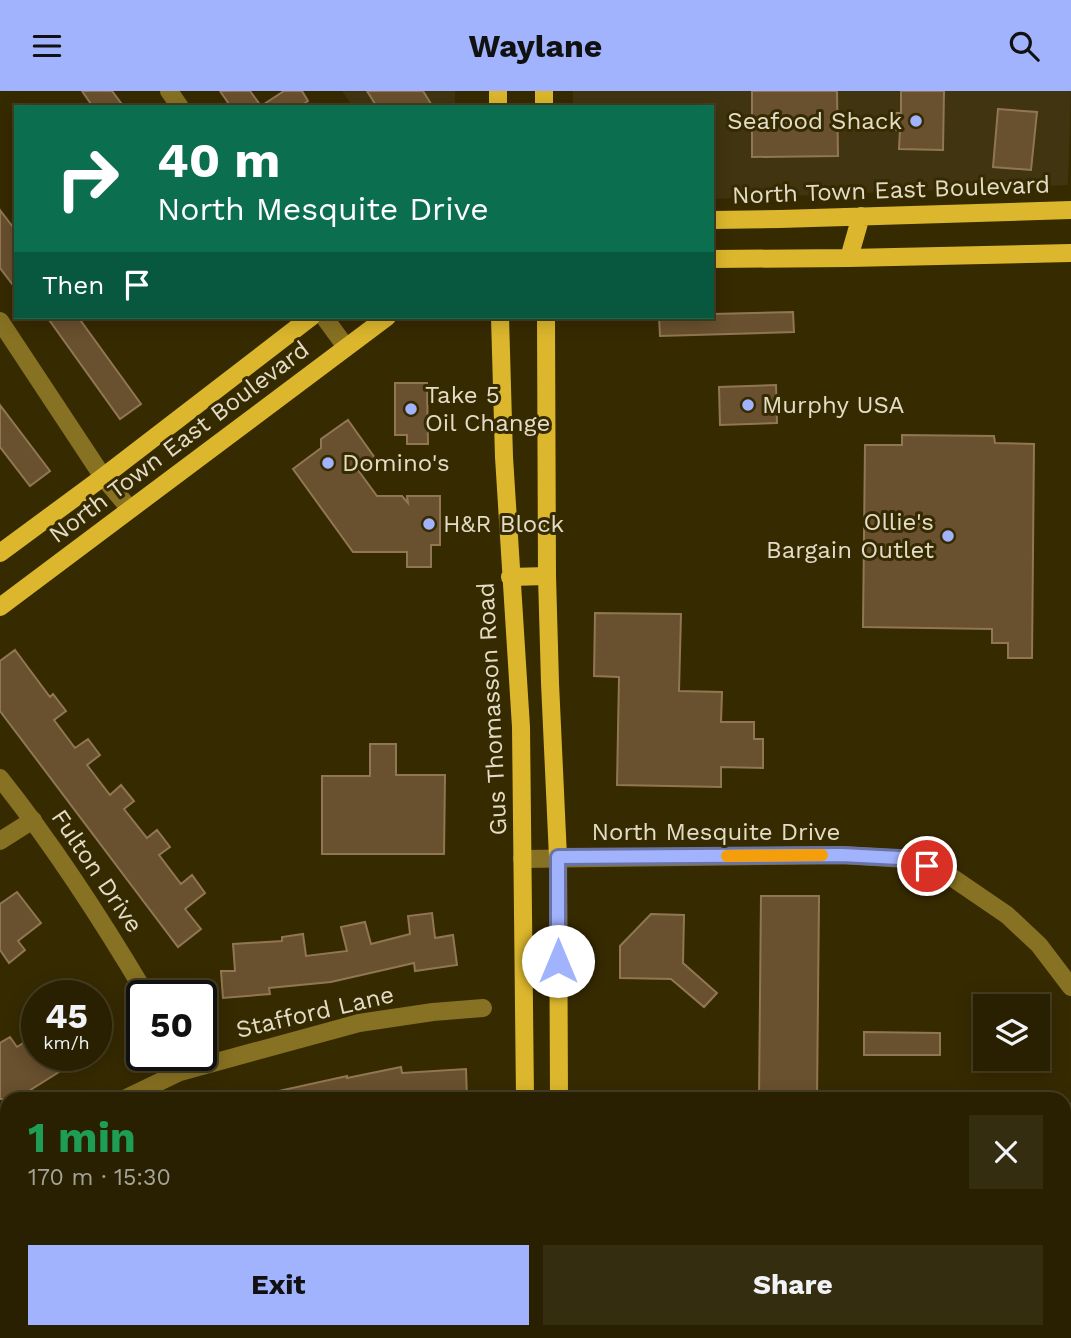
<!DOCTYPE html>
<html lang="en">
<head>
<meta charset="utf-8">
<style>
	body { margin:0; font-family:"Work Sans",sans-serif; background:#342d0f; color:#f1f3f6; height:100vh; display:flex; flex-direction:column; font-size:26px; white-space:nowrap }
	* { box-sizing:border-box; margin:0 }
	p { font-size:23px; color:#a5a399 }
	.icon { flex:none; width:38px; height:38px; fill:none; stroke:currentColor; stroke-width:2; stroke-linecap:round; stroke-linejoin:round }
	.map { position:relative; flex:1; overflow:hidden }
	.panel { position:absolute; left:0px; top:1001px; width:1071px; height:247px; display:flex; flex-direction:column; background:#282000; border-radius:21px 21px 0 0; box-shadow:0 4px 18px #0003,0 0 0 2px #443e22 }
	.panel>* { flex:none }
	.top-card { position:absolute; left:14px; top:14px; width:700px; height:214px; border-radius:0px; box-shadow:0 4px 18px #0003,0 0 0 2px #443e22; background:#0b6e4f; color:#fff; overflow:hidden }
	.fabs { position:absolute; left:973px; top:903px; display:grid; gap:14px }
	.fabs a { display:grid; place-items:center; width:77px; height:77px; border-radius:0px; background:#282000; box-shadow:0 4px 18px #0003,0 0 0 2px #443e22; font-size:35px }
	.speed { position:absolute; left:21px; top:889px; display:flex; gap:14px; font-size:35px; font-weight:700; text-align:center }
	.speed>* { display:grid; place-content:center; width:91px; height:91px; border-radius:50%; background:#282000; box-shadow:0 4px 18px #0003,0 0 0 2px #443e22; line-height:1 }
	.speed small { font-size:18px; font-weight:400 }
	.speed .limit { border:4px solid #111; border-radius:10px; background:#fff; color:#111 }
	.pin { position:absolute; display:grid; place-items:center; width:60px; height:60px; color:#fff; margin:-30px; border:4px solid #fff; border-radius:50%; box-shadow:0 2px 7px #0007 }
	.me { position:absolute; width:77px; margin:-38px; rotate:0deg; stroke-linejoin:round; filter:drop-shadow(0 0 5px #0008) }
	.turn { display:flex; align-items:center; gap:24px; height:147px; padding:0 28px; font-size:32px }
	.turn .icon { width:91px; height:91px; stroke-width:2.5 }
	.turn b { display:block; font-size:49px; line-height:60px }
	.then { display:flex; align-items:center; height:66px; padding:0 28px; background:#0003; gap:14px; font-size:26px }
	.round { display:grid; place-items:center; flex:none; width:74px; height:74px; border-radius:0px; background:#342d0f }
	.summary { display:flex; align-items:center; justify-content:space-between; height:119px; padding:0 28px }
	h1 { font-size:42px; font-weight:700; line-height:52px; color:#1e9e55 }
	.cta { display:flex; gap:14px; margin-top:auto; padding:14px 28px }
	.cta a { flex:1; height:80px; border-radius:0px; background:#a1b3fd; color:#111; font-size:28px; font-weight:700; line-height:80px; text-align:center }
	.cta a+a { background:#342d0f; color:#f1f3f6 }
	header { display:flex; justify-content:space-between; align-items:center; height:91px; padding:0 28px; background:#a1b3fd; color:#111; font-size:32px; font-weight:700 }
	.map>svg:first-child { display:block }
	.built { fill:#403510 }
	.building { fill:#69502e; stroke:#917653; stroke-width:2 }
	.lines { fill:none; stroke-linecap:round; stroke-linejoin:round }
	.minor { stroke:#877122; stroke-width:18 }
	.major { stroke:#dcb72d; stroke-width:18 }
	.route-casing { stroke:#6974a4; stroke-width:18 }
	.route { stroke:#a1b3fd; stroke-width:12 }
	.slow { stroke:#f59e0b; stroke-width:12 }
	.poi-dot { fill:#a1b3fd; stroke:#362a00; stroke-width:2.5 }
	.labels { text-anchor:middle; stroke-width:6; stroke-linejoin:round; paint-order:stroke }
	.poi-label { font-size:24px; fill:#e3ddc7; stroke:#362a00; text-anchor:start }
	.street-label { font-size:24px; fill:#e3ddc7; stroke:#362a00 }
</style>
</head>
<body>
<header><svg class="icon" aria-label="menu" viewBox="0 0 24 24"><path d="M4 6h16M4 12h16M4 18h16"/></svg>Waylane<svg class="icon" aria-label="search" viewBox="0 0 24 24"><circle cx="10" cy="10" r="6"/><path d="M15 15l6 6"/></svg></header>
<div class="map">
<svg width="1071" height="1247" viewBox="0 0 1071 1247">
	<rect width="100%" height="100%" fill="#362a00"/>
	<path class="built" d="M 342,0 L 455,0 L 455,16 L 353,16 Z
		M 573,0 L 1071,0 L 1068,94 L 712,108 L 712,16 L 573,16 Z"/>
	<path class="building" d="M 82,0 L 112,0 L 124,16 L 93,16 Z
		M 220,0 L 250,0 L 261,15 L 284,0 L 302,0 L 308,10 L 299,16 L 231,16 Z
		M 367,0 L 423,0 L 433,16 L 377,16 Z
		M 752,0 L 837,0 L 838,65 L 752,66 Z
		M 901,0 L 944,0 L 943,59 L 899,58 L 900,39 L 889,39 L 889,22 L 901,22 Z
		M 998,18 L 1037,21 L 1031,79 L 993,76 Z
		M 0,119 L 16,140 L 16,198 L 0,177 Z
		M 793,221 L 794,241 L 660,245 L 659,226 L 712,226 L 712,223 Z
		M 47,226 L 78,226 L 141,313 L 120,328 Z
		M 395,292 L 427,292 L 428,353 L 407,353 L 407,344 L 395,344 Z
		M 776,294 L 777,332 L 720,334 L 719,296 Z
		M 0,314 L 50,380 L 30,395 L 0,356 Z
		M 348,329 L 375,367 L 358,379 L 377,405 L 402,405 L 408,412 L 407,405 L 440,405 L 440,454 L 431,454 L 431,476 L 407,476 L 407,461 L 353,461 L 293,378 L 321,357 L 321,348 Z
		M 902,344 L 994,345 L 995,352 L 1034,353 L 1032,567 L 1008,567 L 1008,552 L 992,552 L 992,538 L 863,536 L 865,354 L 902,354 Z
		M 595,522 L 681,523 L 679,600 L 722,601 L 721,631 L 754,631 L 754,648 L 763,648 L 763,677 L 721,676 L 721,696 L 617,694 L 619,586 L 594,585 Z
		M 15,559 L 50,606 L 53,603 L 66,620 L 54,629 L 75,657 L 88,648 L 100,664 L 87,674 L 110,704 L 121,694 L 134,710 L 124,718 L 147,747 L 157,739 L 170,756 L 159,764 L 181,793 L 192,784 L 205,802 L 185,818 L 201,838 L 178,856 L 0,620 L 0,570 Z
		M 370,653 L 396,653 L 396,684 L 445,684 L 444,763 L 322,763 L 322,685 L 370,685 Z
		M 17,801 L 41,832 L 18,850 L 25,859 L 9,872 L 0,859 L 0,813 Z
		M 761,805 L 819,805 L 817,1008 L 759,1008 Z
		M 432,822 L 435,847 L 453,844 L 457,874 L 415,880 L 414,872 L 331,891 L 269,897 L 270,903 L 223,907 L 221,880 L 235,880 L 233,853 L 282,850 L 282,846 L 303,843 L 306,865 L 347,860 L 341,836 L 365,831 L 371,853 L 410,843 L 408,825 Z
		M 651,823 L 684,824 L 683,872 L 717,902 L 704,916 L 671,888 L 620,887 L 620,855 Z
		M 864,941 L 940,942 L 940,964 L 864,964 Z
		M 37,943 L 37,964 L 86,964 L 16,1008 L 0,1008 L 0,952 L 10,946 L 17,956 Z
		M 401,976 L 402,982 L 466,978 L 467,1008 L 274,1008 L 274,1001 L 347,985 L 347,987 Z"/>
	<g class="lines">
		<path class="minor" d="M 169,0 L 180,16
			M 324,226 L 346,256
			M 0,230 L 103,386 L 130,418
			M 0,687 C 55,756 102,829 147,905
			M 0,750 L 33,729
			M 522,768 L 842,764 L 906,768 L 944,781 L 1007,824 L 1039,854 L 1071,896
			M 173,964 L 180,981
			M 124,1008 L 180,981 L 359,932 L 433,921 L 483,917
			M 0,1083 L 7,1078
			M 267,1247 L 280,1241"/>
		<path class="major" d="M 498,0 L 498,16
			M 544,0 L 544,16
			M 712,129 L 780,128 L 1071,119
			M 849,167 L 861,125
			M 712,168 L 849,167 L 1071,162
			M 500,226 L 504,366 L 521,636 L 525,1008
			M 546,226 L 547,485 L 550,592 L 558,766 L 559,1008
			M 0,462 L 103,386 L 311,226
			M 510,486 L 547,485
			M 0,516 L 387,226
			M 528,1241 L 528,1247
			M 563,1241 L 563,1247"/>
	</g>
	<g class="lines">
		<g class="route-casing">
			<path id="route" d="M 558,870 L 558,766 L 842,764 L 899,767 L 927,775"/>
		</g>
		<use href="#route" class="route"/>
		<path class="slow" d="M 727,765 L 822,764"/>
	</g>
	<g class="poi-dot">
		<circle cx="916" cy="30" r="7"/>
		<circle cx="748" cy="314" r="7"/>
		<circle cx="411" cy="318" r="7"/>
		<circle cx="328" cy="372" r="7"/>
		<circle cx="429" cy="433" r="7"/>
		<circle cx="948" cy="445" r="7"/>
	</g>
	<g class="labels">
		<g class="poi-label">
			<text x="902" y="38" text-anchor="end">Seafood Shack</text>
			<text x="425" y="312">Take 5<tspan x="425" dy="28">Oil Change</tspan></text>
			<text x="762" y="322">Murphy USA</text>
			<text x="342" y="380">Domino's</text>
			<text x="934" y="439" text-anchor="end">Ollie's<tspan x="934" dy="28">Bargain Outlet</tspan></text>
			<text x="443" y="441">H&amp;R Block</text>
		</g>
		<g class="street-label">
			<text transform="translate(891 99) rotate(-2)" y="8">North Town East Boulevard</text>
			<text transform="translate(179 351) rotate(-37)" y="8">North Town East Boulevard</text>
			<text transform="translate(492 618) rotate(-93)" y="8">Gus Thomasson Road</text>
			<text x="716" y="749">North Mesquite Drive</text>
			<text transform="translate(97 780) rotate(56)" y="8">Fulton Drive</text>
			<text transform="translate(315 921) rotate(-13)" y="8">Stafford Lane</text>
		</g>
	</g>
</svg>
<div class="fabs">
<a><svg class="icon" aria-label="layers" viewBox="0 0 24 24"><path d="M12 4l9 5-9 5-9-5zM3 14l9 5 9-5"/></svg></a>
</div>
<div class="speed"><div>45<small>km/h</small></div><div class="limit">50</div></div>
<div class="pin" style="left:927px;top:775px;background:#d93025"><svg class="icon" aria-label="arrive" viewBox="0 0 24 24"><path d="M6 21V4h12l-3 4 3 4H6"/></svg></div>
<svg class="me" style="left:558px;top:870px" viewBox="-20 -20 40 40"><circle r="19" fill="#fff"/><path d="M0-13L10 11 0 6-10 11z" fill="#a1b3fd"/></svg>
<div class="top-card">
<div class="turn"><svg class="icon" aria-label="right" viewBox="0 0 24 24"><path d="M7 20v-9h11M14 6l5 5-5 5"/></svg><div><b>40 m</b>North Mesquite Drive</div></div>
<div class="then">Then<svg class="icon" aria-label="arrive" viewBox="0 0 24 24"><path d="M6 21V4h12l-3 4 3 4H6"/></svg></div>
</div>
<section class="panel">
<div class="summary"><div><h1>1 min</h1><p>170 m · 15:30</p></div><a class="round"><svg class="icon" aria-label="close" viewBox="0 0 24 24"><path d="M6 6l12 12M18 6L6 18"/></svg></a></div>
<div class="cta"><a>Exit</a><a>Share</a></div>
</section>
</div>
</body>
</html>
